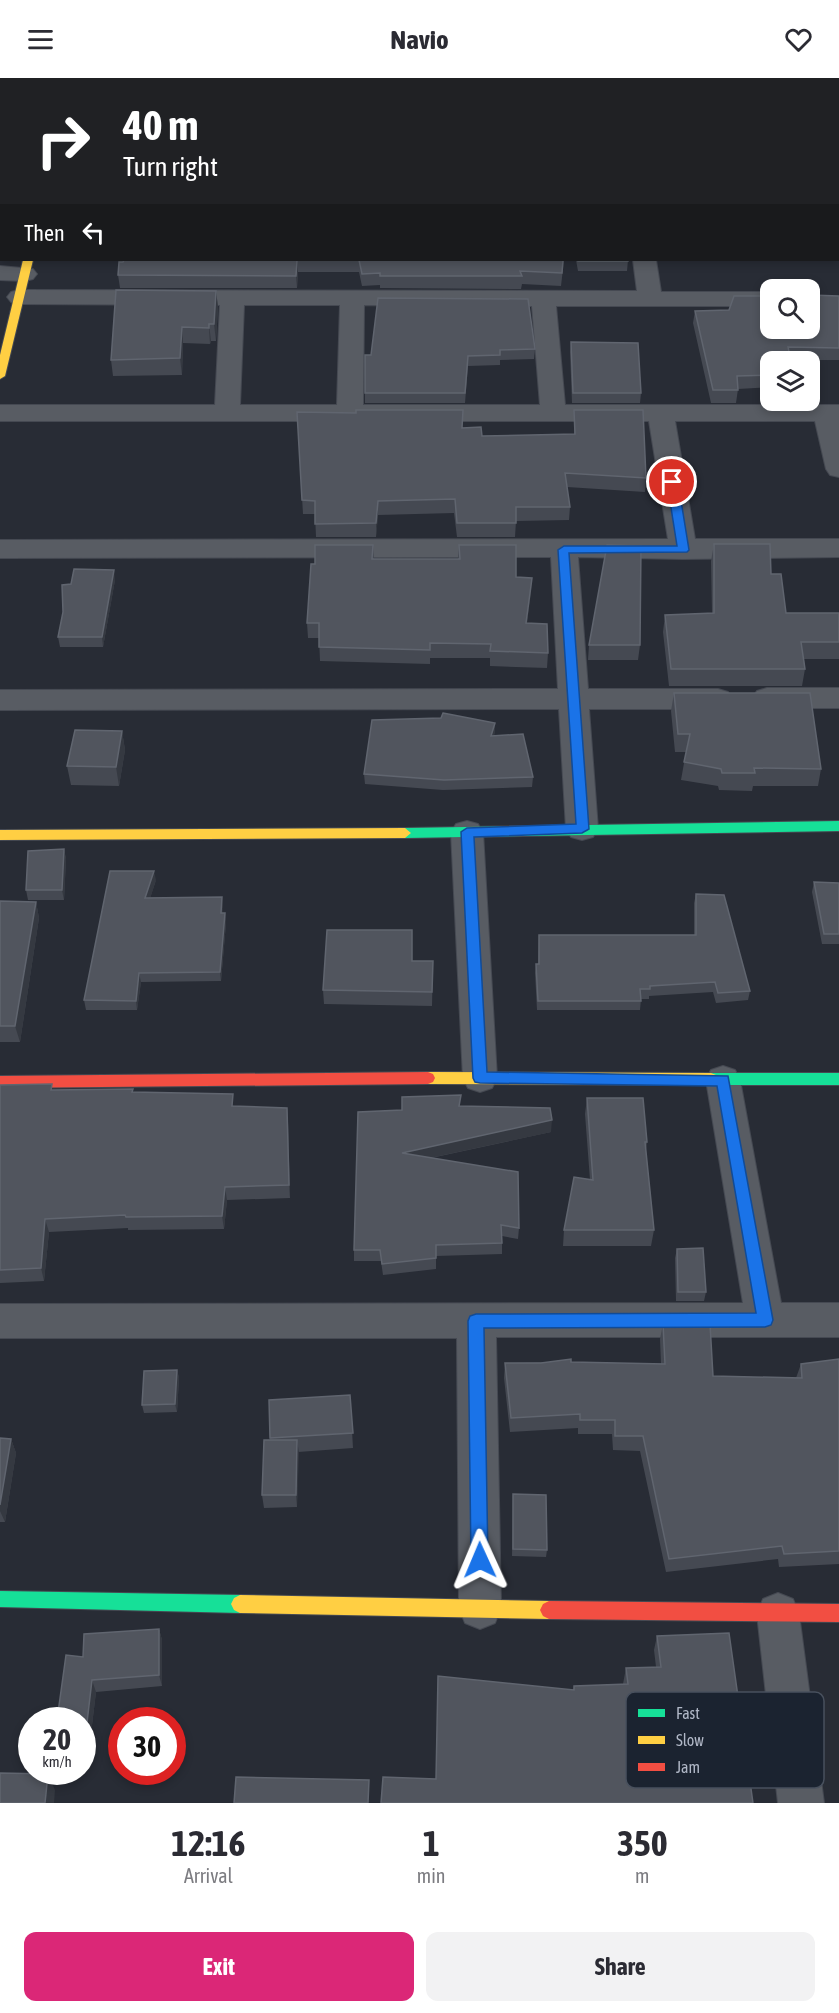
<!DOCTYPE html>
<html lang="en">
<head>
<meta charset="utf-8">
<style>
	body { margin:0; font-family:"Asap Condensed",sans-serif; background:#f2f2f3; color:#2b2b33; height:100vh; display:flex; flex-direction:column; font-size:22px; white-space:nowrap }
	* { box-sizing:border-box; margin:0 }
	p { font-size:20px; color:#7c7c81 }
	.icon { flex:none; width:33px; height:33px; fill:none; stroke:currentColor; stroke-width:2; stroke-linecap:round; stroke-linejoin:round }
	.map { position:relative; height:1725px; overflow:hidden }
	.drawer { display:flex; flex-direction:column; background:#fff; flex:1 }
	.drawer>* { flex:none }
	.banner { position:absolute; left:0px; top:0px; width:840px; height:183px; box-shadow:0 3px 9px #0003; background:#202124; color:#fff; overflow:hidden }
	.tools { position:absolute; left:760px; top:201px; display:grid; gap:12px }
	.tools a { display:grid; place-items:center; width:60px; height:60px; border-radius:12px; background:#fff; box-shadow:0 3px 9px #0003; font-size:30px }
	.speed { position:absolute; left:18px; top:1629px; display:flex; gap:12px; font-size:30px; font-weight:700; text-align:center }
	.speed>* { display:grid; place-content:center; width:78px; height:78px; border-radius:50%; background:#fff; box-shadow:0 3px 9px #0003; line-height:1 }
	.speed small { font-size:15px; font-weight:400 }
	.speed .limit { border:9px solid #d22; background:#fff; color:#111 }
	.pin { position:absolute; display:grid; place-items:center; width:51px; height:51px; color:#fff; margin:-26px; border:3px solid #fff; border-radius:50%; box-shadow:0 2px 6px #0007 }
	.me { position:absolute; width:66px; margin:-33px; rotate:359deg; stroke-linejoin:round; filter:drop-shadow(0 0 4px #0008) }
	.turn { display:flex; align-items:center; gap:21px; height:126px; padding:0 24px; font-size:27px }
	.turn .icon { width:78px; height:78px; stroke-width:2.5 }
	.turn b { display:block; font-size:42px; line-height:51px }
	.then { display:flex; align-items:center; height:57px; padding:0 24px; background:#0003; gap:12px; font-size:22px }
	.eta { display:flex; justify-content:space-evenly; align-items:center; height:102px; text-align:center }
	.eta b { font-size:36px; font-weight:700; line-height:42px }
	.cta { display:flex; gap:12px; margin-top:auto; padding:12px 24px }
	.cta a { flex:1; height:69px; border-radius:12px; background:#db2777; color:#fff; font-size:24px; font-weight:700; line-height:69px; text-align:center }
	.cta a+a { background:#f2f2f3; color:#2b2b33 }
	header { display:flex; justify-content:space-between; align-items:center; height:78px; padding:0 24px; background:#fff; font-size:27px; font-weight:700 }
	.map>svg:first-child { display:block }
	.lines { fill:none; stroke-linecap:round; stroke-linejoin:round }
	.street-casing { stroke:#454952; stroke-width:2 }
	.fast-casing { stroke:#454952; stroke-width:2 }
	.slow-casing { stroke:#454952; stroke-width:2 }
	.jam-casing { stroke:#454952; stroke-width:2 }
	.street { fill:#585c63; fill-rule:evenodd }
	.fast { fill:#16e098; fill-rule:evenodd }
	.slow { fill:#ffcf43; fill-rule:evenodd }
	.jam { fill:#f24e42; fill-rule:evenodd }
	.wall { fill:#454952 }
	.shaded-wall { fill:#353941 }
	.building { fill:#51555e; stroke:#60656f; stroke-width:1.5 }
	.route { fill:#1a73e8; stroke:#114b97; stroke-width:1.5 }
	.key { fill:#1b2330; stroke:#48505d; stroke-width:1.5 }
	.key-label { font-size:16px; fill:#b1b8c7 }
</style>
</head>
<body>
<header><svg class="icon" aria-label="menu" viewBox="0 0 24 24"><path d="M4 6h16M4 12h16M4 18h16"/></svg>Navio<svg class="icon" aria-label="heart" viewBox="0 0 24 24"><path d="M12 20l-8-8c-3-5 5-10 8-4 3-6 11-1 8 4z"/></svg></header>
<div class="map">
<svg width="839" height="1725" viewBox="0 0 839 1725">
	<rect width="100%" height="100%" fill="#282c35"/>
	<g class="lines">
		<g class="street-casing">
			<path id="street" d="M 616,0 L 636,0 L 637,2 L 616,2 Z
				M 0,12 L 2,12 L 2,24 L 0,24 Z
				M 838,25 L 839,25 L 839,37 L 838,37 Z
				M 0,113 L 2,113 L 2,127 L 0,127 Z
				M 838,114 L 839,114 L 839,128 L 838,128 Z
				M 633,182 L 656,182 L 661,214 L 771,214 L 771,228 L 556,228 L 565,327 L 839,327 L 839,399 L 830,397 L 826,391 L 815,343 L 675,343 L 695,461 L 839,461 L 839,479 L 683,481 L 578,479 L 588,611 L 718,611 L 728,614 L 733,621 L 728,628 L 718,631 L 589,631 L 598,751 L 593,759 L 582,762 L 571,759 L 566,751 L 559,631 L 0,632 L 0,612 L 558,611 L 551,479 L 0,480 L 0,462 L 668,461 L 649,343 L 0,343 L 0,327 L 215,327 L 220,227 L 19,226 L 11,224 L 7,219 L 11,214 L 19,212 L 637,213 ZM 244,227 L 340,227 L 337,327 L 240,327 ZM 364,227 L 532,228 L 540,327 L 363,327 Z
				M 0,188 L 33,191 L 37,196 L 33,201 L 25,203 L 0,202 Z
				M 767,610 L 839,610 L 839,630 L 767,630 L 757,627 L 752,620 L 757,613 Z
				M 467,743 L 478,746 L 483,754 L 497,1000 L 492,1010 L 480,1014 L 468,1010 L 463,1000 L 451,754 L 456,746 Z
				M 723,988 L 735,992 L 740,1002 L 781,1225 L 839,1225 L 839,1259 L 496,1259 L 501,1530 L 495,1545 L 480,1551 L 465,1545 L 459,1530 L 457,1260 L 0,1260 L 0,1226 L 743,1225 L 706,1002 L 711,992 Z
				M 778,1515 L 793,1521 L 799,1536 L 824,1725 L 778,1725 L 757,1536 L 763,1521 Z"/>
		</g>
		<g class="fast-casing">
			<path id="fast" d="M 839,743 L 839,753 L 405,760 L 399,755 L 405,750 Z
				M 711,995 L 839,995 L 839,1007 L 711,1007 L 706,1005 L 704,1001 L 706,997 Z
				M 0,1513 L 240,1517 L 246,1520 L 249,1526 L 246,1532 L 240,1535 L 0,1529 Z"/>
		</g>
		<g class="slow-casing">
			<path id="slow" d="M 23,182 L 33,182 L 5,298 L 0,301 L 0,277 Z
				M 405,750 L 411,755 L 405,760 L 0,762 L 0,752 Z
				M 428,994 L 711,995 L 716,997 L 718,1001 L 716,1005 L 711,1007 L 428,1006 L 423,1004 L 421,1000 L 423,996 Z
				M 240,1517 L 549,1523 L 555,1526 L 558,1532 L 555,1538 L 549,1541 L 240,1535 L 234,1532 L 231,1526 L 234,1520 Z"/>
		</g>
		<g class="jam-casing">
			<path id="jam" d="M 68,0 L 76,0 L 76,2 L 68,2 Z
				M 428,994 L 433,996 L 435,1000 L 433,1004 L 428,1006 L 0,1010 L 0,998 Z
				M 549,1523 L 839,1526 L 839,1544 L 549,1541 L 543,1538 L 540,1532 L 543,1526 Z"/>
		</g>
		<use href="#street" class="street"/>
		<use href="#fast" class="fast"/>
		<use href="#slow" class="slow"/>
		<use href="#jam" class="jam"/>
	</g>
	<path class="wall" d="M 166,0 L 502,0 L 502,2 L 166,2 Z
		M 124,182 L 564,182 L 561,208 L 522,206 L 521,211 L 380,210 L 380,207 L 362,208 L 359,194 L 298,194 L 297,210 L 120,210 L 118,197 Z
		M 576,182 L 628,182 L 627,193 L 578,193 Z
		M 216,213 L 218,229 L 216,263 L 211,263 L 210,266 L 183,265 L 182,297 L 113,298 L 111,282 Z
		M 839,218 L 839,282 L 791,282 L 790,284 L 771,284 L 771,309 L 738,311 L 736,325 L 711,325 L 693,245 L 695,233 L 729,232 Z
		M 571,264 L 641,315 L 640,325 L 572,325 L 570,274 Z
		M 535,271 L 534,281 L 500,282 L 500,287 L 468,288 L 465,325 L 365,325 L 365,277 Z
		M 574,332 L 646,400 L 645,414 L 567,409 L 570,429 L 569,442 L 516,443 L 515,459 L 457,459 L 454,435 L 378,437 L 376,459 L 316,459 L 315,436 L 303,436 L 297,334 L 463,350 L 482,358 L 574,356 Z
		M 714,466 L 771,496 L 786,535 L 839,535 L 839,581 L 804,581 L 805,591 L 802,608 L 669,608 L 663,554 L 665,537 L 712,535 L 711,483 Z
		M 373,467 L 374,481 L 458,481 L 459,467 L 516,499 L 532,500 L 527,545 L 548,575 L 547,590 L 490,588 L 490,580 L 430,580 L 430,586 L 320,583 L 319,560 L 308,560 L 307,545 L 315,486 Z
		M 115,502 L 103,569 L 60,569 L 58,559 L 71,506 Z
		M 589,567 L 640,567 L 638,582 L 588,582 Z
		M 674,615 L 821,691 L 818,708 L 753,708 L 752,713 L 719,712 L 718,708 L 681,702 L 686,674 L 675,674 L 671,633 Z
		M 495,645 L 494,658 L 533,699 L 532,709 L 443,712 L 365,706 L 364,696 Z
		M 122,653 L 125,672 L 119,708 L 71,707 L 67,688 Z
		M 64,771 L 66,781 L 64,822 L 28,822 L 26,812 Z
		M 156,802 L 150,820 L 222,819 L 222,835 L 225,835 L 226,845 L 221,903 L 141,904 L 137,932 L 86,932 L 84,922 Z
		M 814,804 L 839,805 L 839,866 L 822,866 L 812,814 Z
		M 696,816 L 750,913 L 748,922 L 716,925 L 713,914 L 649,918 L 649,921 L 641,921 L 640,932 L 537,932 L 535,895 L 536,886 L 538,886 L 539,857 L 694,857 L 694,825 Z
		M 0,823 L 36,824 L 39,840 L 20,964 L 0,964 Z
		M 412,883 L 433,883 L 432,928 L 324,926 L 323,912 Z
		M 0,1007 L 53,1012 L 133,1011 L 133,1014 L 235,1028 L 288,1043 L 290,1120 L 227,1122 L 224,1151 L 128,1152 L 128,1150 L 49,1154 L 44,1203 L 0,1205 Z
		M 587,1020 L 647,1064 L 646,1072 L 654,1152 L 651,1168 L 563,1168 L 564,1152 L 590,1102 L 585,1036 Z
		M 461,1028 L 551,1054 L 431,1080 L 519,1150 L 518,1161 L 502,1158 L 502,1176 L 436,1178 L 436,1191 L 383,1197 L 381,1183 L 354,1183 L 354,1172 Z
		M 677,1171 L 706,1214 L 704,1223 L 676,1223 L 675,1180 Z
		M 663,1246 L 713,1298 L 796,1300 L 801,1286 L 839,1281 L 839,1486 L 779,1489 L 778,1481 L 666,1494 L 640,1373 L 613,1372 L 612,1356 L 578,1356 L 578,1350 L 510,1354 L 504,1300 L 505,1285 L 571,1284 L 661,1286 L 660,1261 Z
		M 177,1292 L 179,1300 L 177,1334 L 144,1335 L 142,1327 Z
		M 350,1317 L 353,1370 L 298,1374 L 297,1429 L 264,1430 L 262,1417 L 270,1362 L 269,1322 Z
		M 0,1360 L 11,1361 L 16,1375 L 5,1444 L 0,1444 Z
		M 513,1416 L 547,1472 L 546,1479 L 512,1478 Z
		M 159,1551 L 162,1562 L 162,1608 L 96,1614 L 88,1680 L 82,1680 L 83,1579 Z
		M 657,1558 L 753,1725 L 436,1701 L 573,1612 L 574,1608 L 623,1606 L 626,1590 L 656,1589 L 654,1572 Z"/>
	<path class="shaded-wall" d="M 577,0 L 604,0 L 604,2 L 566,2 Z
		M 297,182 L 298,194 L 297,210 L 296,198 Z
		M 216,213 L 218,229 L 216,263 L 214,246 Z
		M 209,246 L 211,263 L 210,266 L 209,250 Z
		M 182,249 L 183,265 L 182,297 L 180,280 Z
		M 378,423 L 378,437 L 376,459 L 376,445 Z
		M 114,492 L 115,502 L 103,569 L 102,559 Z
		M 532,500 L 531,515 L 525,560 L 526,545 Z
		M 495,645 L 495,655 L 491,668 L 491,658 Z
		M 122,653 L 125,672 L 119,708 L 116,689 Z
		M 64,771 L 66,781 L 64,822 L 62,812 Z
		M 154,793 L 156,802 L 147,830 L 145,820 Z
		M 222,819 L 223,829 L 222,845 L 221,835 Z
		M 36,824 L 39,840 L 20,964 L 15,948 Z
		M 225,835 L 226,845 L 221,903 L 220,894 Z
		M 139,895 L 141,904 L 137,932 L 136,923 Z
		M 287,1030 L 288,1043 L 290,1120 L 289,1107 Z
		M 552,1042 L 551,1054 L 402,1086 L 402,1075 Z
		M 225,1109 L 227,1122 L 224,1151 L 222,1138 Z
		M 45,1141 L 49,1154 L 44,1203 L 41,1190 Z
		M 177,1292 L 179,1300 L 177,1334 L 175,1326 Z
		M 11,1361 L 16,1375 L 5,1444 L 0,1433 L 0,1427 Z
		M 297,1362 L 299,1375 L 297,1429 L 296,1417 Z
		M 159,1551 L 162,1562 L 162,1608 L 159,1597 Z
		M 92,1602 L 96,1614 L 88,1680 L 84,1670 Z
		M 48,1696 L 55,1712 L 54,1725 L 45,1725 Z"/>
	<path class="building" d="M 222,0 L 502,0 L 502,2 L 222,2 Z
		M 553,0 L 577,0 L 566,2 L 553,2 Z
		M 838,56 L 839,59 L 839,88 L 838,88 Z
		M 124,182 L 297,182 L 296,198 L 118,197 L 119,184 L 123,184 Z
		M 359,182 L 563,182 L 562,195 L 520,193 L 522,198 L 380,198 L 380,195 L 362,196 Z
		M 578,182 L 628,182 L 628,183 L 578,183 Z
		M 116,212 L 216,213 L 214,246 L 209,246 L 209,250 L 182,249 L 180,280 L 111,282 Z
		M 810,217 L 839,218 L 839,270 L 788,269 L 791,283 L 773,282 L 774,284 L 771,284 L 771,297 L 737,298 L 738,312 L 713,312 L 695,233 L 729,232 L 734,218 L 771,218 L 771,250 L 810,250 Z
		M 378,220 L 528,221 L 535,271 L 500,272 L 500,277 L 468,278 L 465,315 L 365,315 L 365,277 L 371,277 Z
		M 571,264 L 638,265 L 641,315 L 573,315 Z
		M 356,332 L 463,332 L 462,350 L 481,349 L 482,358 L 575,356 L 574,332 L 643,332 L 646,400 L 565,395 L 570,429 L 516,429 L 516,445 L 457,445 L 455,421 L 378,423 L 376,445 L 315,446 L 315,423 L 302,422 L 297,334 L 356,335 Z
		M 714,466 L 770,466 L 771,496 L 781,496 L 786,535 L 839,535 L 839,564 L 801,564 L 805,591 L 671,591 L 665,537 L 714,535 Z
		M 315,467 L 373,467 L 372,481 L 460,481 L 459,467 L 516,467 L 516,499 L 532,500 L 526,545 L 547,546 L 548,575 L 490,573 L 491,566 L 430,565 L 430,572 L 319,569 L 319,545 L 307,545 L 311,486 L 315,486 Z
		M 607,467 L 641,468 L 640,567 L 589,567 Z
		M 74,491 L 114,492 L 102,559 L 58,559 L 63,534 L 62,507 L 71,506 Z
		M 674,615 L 810,615 L 821,691 L 754,690 L 755,695 L 722,695 L 721,691 L 684,684 L 690,656 L 678,656 Z
		M 443,635 L 495,645 L 491,658 L 523,656 L 533,699 L 444,702 L 364,696 L 372,642 L 441,640 Z
		M 75,652 L 122,653 L 116,689 L 67,688 Z
		M 64,771 L 62,812 L 26,812 L 28,773 Z
		M 110,793 L 154,793 L 145,820 L 222,819 L 221,835 L 225,835 L 220,894 L 139,895 L 136,923 L 84,922 Z
		M 814,804 L 839,805 L 839,856 L 824,856 Z
		M 696,816 L 724,817 L 750,913 L 718,915 L 715,904 L 650,908 L 650,911 L 640,911 L 641,923 L 538,923 L 536,886 L 539,886 L 539,857 L 696,857 Z
		M 0,823 L 36,824 L 15,948 L 0,948 Z
		M 327,852 L 412,852 L 412,883 L 433,883 L 432,914 L 323,912 Z
		M 52,1006 L 51,1012 L 133,1011 L 132,1014 L 233,1016 L 232,1028 L 287,1030 L 289,1107 L 225,1109 L 222,1138 L 126,1139 L 125,1137 L 45,1141 L 41,1190 L 0,1192 L 0,1007 Z
		M 461,1017 L 459,1028 L 550,1030 L 552,1042 L 402,1075 L 518,1094 L 519,1150 L 501,1147 L 502,1165 L 436,1167 L 436,1180 L 382,1186 L 380,1172 L 354,1172 L 358,1034 L 402,1032 L 402,1019 Z
		M 587,1020 L 643,1020 L 647,1064 L 645,1064 L 654,1152 L 564,1152 L 574,1099 L 593,1102 Z
		M 703,1170 L 706,1214 L 678,1214 L 677,1171 Z
		M 663,1246 L 710,1246 L 713,1298 L 802,1300 L 801,1286 L 839,1281 L 839,1473 L 784,1476 L 782,1468 L 669,1481 L 643,1358 L 615,1358 L 615,1342 L 580,1342 L 580,1336 L 511,1340 L 505,1285 L 541,1285 L 571,1281 L 571,1284 L 665,1286 Z
		M 177,1292 L 175,1326 L 142,1327 L 144,1293 Z
		M 350,1317 L 353,1355 L 270,1360 L 269,1322 Z
		M 0,1360 L 11,1361 L 0,1427 Z
		M 264,1362 L 297,1362 L 296,1417 L 262,1417 Z
		M 513,1416 L 546,1417 L 547,1472 L 513,1471 Z
		M 159,1551 L 159,1597 L 92,1602 L 84,1670 L 82,1670 L 82,1642 L 57,1642 L 66,1577 L 83,1579 L 84,1556 Z
		M 729,1555 L 753,1725 L 381,1725 L 383,1699 L 436,1701 L 438,1598 L 574,1612 L 574,1608 L 628,1606 L 626,1590 L 661,1589 L 657,1558 Z
		M 0,1695 L 48,1696 L 45,1725 L 0,1725 Z
		M 236,1699 L 369,1702 L 368,1725 L 234,1725 Z"/>
	<path class="route" d="M 672,400 L 678,404 L 689,472 L 687,474 L 569,475 L 589,751 L 582,755 L 474,759 L 487,994 L 728,998 L 773,1242 L 771,1247 L 765,1249 L 484,1250 L 488,1482 L 486,1488 L 480,1490 L 474,1488 L 471,1482 L 468,1243 L 470,1238 L 476,1236 L 756,1235 L 717,1008 L 480,1005 L 475,1004 L 473,1000 L 461,754 L 467,750 L 576,746 L 558,472 L 564,468 L 677,468 L 667,404 Z"/>
	<rect x="626" y="1614" width="198" height="96" rx="9" class="key"/>
	<rect x="638" y="1631" width="27" height="8" fill="#16e098"/>
	<rect x="638" y="1658" width="27" height="8" fill="#ffcf43"/>
	<rect x="638" y="1685" width="27" height="8" fill="#f24e42"/>
	<g class="key-label">
		<text x="676" y="1641">Fast</text>
		<text x="676" y="1668">Slow</text>
		<text x="676" y="1695">Jam</text>
	</g>
</svg>
<div class="tools">
<a><svg class="icon" aria-label="search" viewBox="0 0 24 24"><circle cx="10" cy="10" r="6"/><path d="M15 15l6 6"/></svg></a>
<a><svg class="icon" aria-label="layers" viewBox="0 0 24 24"><path d="M12 4l9 5-9 5-9-5zM3 14l9 5 9-5"/></svg></a>
</div>
<div class="speed"><div>20<small>km/h</small></div><div class="limit">30</div></div>
<div class="pin" style="left:672px;top:404px;background:#d93025"><svg class="icon" aria-label="arrive" viewBox="0 0 24 24"><path d="M6 21V4h12l-3 4 3 4H6"/></svg></div>
<svg class="me" style="left:480px;top:1482px" viewBox="-20 -20 40 40"><path d="M0-17L14 15 0 8-14 15z" fill="#1a73e8" stroke="#fff" stroke-width="4"/></svg>
<div class="banner">
<div class="turn"><svg class="icon" aria-label="right" viewBox="0 0 24 24"><path d="M7 20v-9h11M14 6l5 5-5 5"/></svg><div><b>40 m</b>Turn right</div></div>
<div class="then">Then<svg class="icon" aria-label="left" viewBox="0 0 24 24"><path d="M17 20v-9H6M10 6l-5 5 5 5"/></svg></div>
</div>
</div>
<section class="drawer">
<div class="eta">
<div><b>12:16</b><p>Arrival</p></div>
<div><b>1</b><p>min</p></div>
<div><b>350</b><p>m</p></div>
</div>
<div class="cta"><a>Exit</a><a>Share</a></div>
</section>
</body>
</html>
